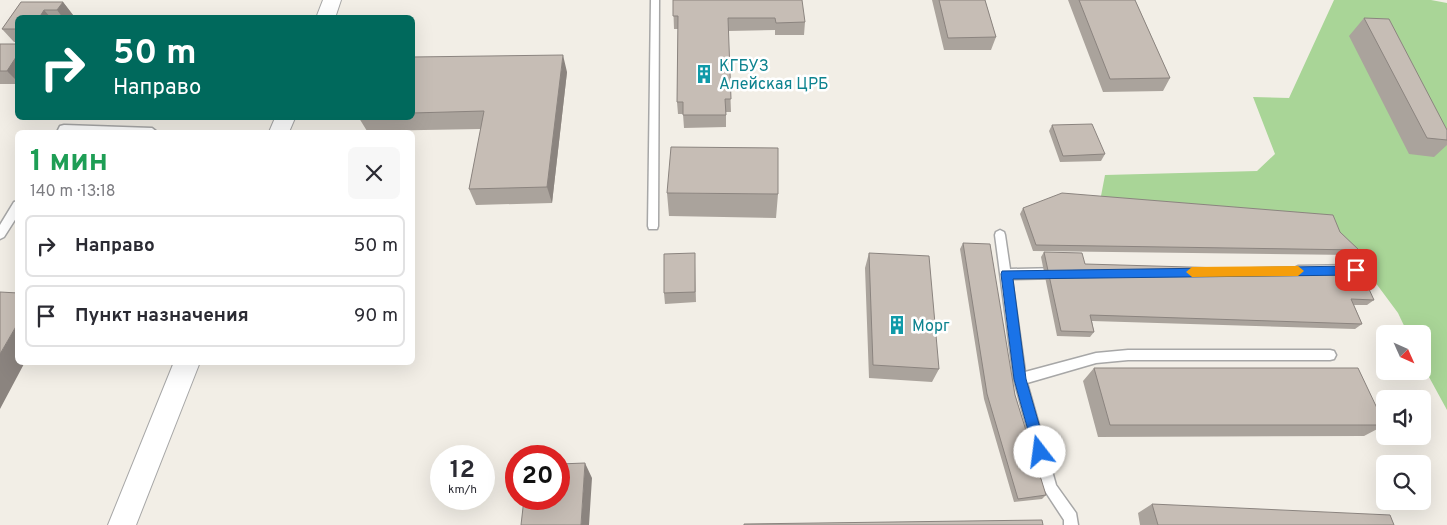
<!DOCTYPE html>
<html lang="ru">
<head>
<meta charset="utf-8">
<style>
	body { margin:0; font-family:Overpass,sans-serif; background:#f7f7f7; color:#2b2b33; height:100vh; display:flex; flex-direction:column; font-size:19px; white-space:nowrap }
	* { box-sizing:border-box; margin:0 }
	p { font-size:16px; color:#7c7c81 }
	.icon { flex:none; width:28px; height:28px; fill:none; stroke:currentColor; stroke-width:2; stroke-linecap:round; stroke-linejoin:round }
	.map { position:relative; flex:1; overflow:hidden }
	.side { position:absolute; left:15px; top:130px; width:400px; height:235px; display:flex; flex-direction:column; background:#fff; border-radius:8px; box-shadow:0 5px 20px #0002 }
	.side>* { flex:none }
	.guide { position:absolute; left:15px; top:15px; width:400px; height:105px; border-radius:8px; box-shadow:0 5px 20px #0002; background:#00695c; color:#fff; overflow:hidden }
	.needle { width:32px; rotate:135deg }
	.buttons { position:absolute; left:1376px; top:325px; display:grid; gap:10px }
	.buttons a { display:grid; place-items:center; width:55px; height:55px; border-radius:8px; background:#fff; box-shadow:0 5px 20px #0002; font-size:25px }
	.speed { position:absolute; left:430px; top:445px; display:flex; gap:10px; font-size:25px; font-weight:700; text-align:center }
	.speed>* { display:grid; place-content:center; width:65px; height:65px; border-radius:50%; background:#fff; box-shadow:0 5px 20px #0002; line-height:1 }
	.speed small { font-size:12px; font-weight:400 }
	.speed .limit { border:8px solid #d22; background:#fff; color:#111 }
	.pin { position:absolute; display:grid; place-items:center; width:42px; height:42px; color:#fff; margin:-21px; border-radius:10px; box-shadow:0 2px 8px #0006 }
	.me { position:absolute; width:55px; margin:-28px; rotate:345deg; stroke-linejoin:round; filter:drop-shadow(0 0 4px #0008) }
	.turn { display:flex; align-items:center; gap:18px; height:105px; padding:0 15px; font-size:22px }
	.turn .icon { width:65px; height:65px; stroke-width:2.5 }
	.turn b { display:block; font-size:35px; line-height:42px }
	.round { display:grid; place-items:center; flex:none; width:52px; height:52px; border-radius:8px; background:#f7f7f7 }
	.head { display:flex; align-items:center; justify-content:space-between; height:85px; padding:0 15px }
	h1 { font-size:30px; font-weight:700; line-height:38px; color:#1e9e55 }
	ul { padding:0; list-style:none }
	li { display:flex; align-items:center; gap:15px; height:62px; margin:0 10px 8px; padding:0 5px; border:2px solid #e1e1e2; border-radius:8px }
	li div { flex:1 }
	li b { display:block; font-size:19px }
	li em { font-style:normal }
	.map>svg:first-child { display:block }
	.forest { fill:#a9d597 }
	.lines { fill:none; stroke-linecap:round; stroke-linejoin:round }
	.lane-casing { stroke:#a7a7a7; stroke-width:3 }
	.street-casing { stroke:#a7a7a7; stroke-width:2 }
	.lane { fill:#fff; fill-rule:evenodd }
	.street { fill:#fff; fill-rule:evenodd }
	.wall { fill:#aaa39c }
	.shaded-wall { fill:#8b847f }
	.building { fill:#c6bdb5; stroke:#8b847f }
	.route { fill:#1a73e8; stroke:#114b97 }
	.slow { fill:#f59e0b }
	.labels { text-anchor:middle; stroke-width:5; stroke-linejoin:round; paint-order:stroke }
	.culture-label { font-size:16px; fill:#0d838f; stroke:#fff; text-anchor:start }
</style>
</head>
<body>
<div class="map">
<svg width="1447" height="525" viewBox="0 0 1447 525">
	<rect width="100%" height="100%" fill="#f2eee6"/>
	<path class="forest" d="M 1334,0 L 1431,0 L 1447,3 L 1447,410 L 1423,366 L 1422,334 L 1408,334 L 1398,313 L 1358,259 L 1319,234 L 1069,213 L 1101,196 L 1105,175 L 1257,171 L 1275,154 L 1253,97 L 1289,98 Z"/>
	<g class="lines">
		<g class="lane-casing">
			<path id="lane" d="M 651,0 L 659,0 L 658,226 L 657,229 L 649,229 L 648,226 Z
				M 64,125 L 152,128 L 157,132 L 57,132 L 60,126 Z
				M 18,201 L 18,215 L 4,237 L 0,239 L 0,225 L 14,202 Z
				M 1000,230 L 1004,232 L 1005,235 L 1010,269 L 1060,268 L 1064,270 L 1066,273 L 1064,276 L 1060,278 L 1012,279 L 1025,372 L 1096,353 L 1128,350 L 1330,350 L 1334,351 L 1336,355 L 1334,359 L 1330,360 L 1128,360 L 1096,363 L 1027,383 L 1056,485 L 1076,513 L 1078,525 L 1064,525 L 1064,520 L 1043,488 L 1014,379 L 995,235 L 996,232 Z
				M 1356,265 L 1360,267 L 1362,270 L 1360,273 L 1356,275 L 1298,276 L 1294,274 L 1292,271 L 1294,268 L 1298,266 Z"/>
		</g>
		<g class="street-casing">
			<path id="street" d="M 323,0 L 341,0 L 335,18 L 316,18 Z
				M 275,118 L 295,118 L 289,132 L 269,132 Z
				M 174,362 L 200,362 L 136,525 L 108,525 Z"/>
		</g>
		<use href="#lane" class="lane"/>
		<use href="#street" class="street"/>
	</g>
	<path class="wall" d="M 673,0 L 805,22 L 804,35 L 775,35 L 775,30 L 728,31 L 731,112 L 726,112 L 726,127 L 684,128 L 683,114 L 678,114 L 677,102 L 678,29 L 674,29 Z
		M 932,0 L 985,0 L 996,37 L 991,50 L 944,50 Z
		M 1068,0 L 1135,0 L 1170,78 L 1163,91 L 1103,92 Z
		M 21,2 L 63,2 L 73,15 L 72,18 L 18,18 L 18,42 L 14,42 L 2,29 Z
		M 1364,18 L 1447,130 L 1447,145 L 1434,157 L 1409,154 L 1349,36 Z
		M 0,44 L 18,44 L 18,84 L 0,84 Z
		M 412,57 L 567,72 L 552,203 L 476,205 L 469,189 L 481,129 L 367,131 L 359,118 L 412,118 Z
		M 1052,125 L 1105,154 L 1101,161 L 1060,162 L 1049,131 Z
		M 667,193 L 778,194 L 776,218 L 669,216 Z
		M 1023,208 L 1340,232 L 1359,250 L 1352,255 L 1033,251 L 1020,214 Z
		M 963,243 L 1015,395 L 1046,495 L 1042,499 L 1014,502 L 984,399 L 960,249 Z
		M 1044,252 L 1085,264 L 1374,300 L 1367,305 L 1354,305 L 1362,324 L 1355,329 L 1092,321 L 1094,332 L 1090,337 L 1057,336 L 1041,257 Z
		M 869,253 L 939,369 L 932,382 L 869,378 L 865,268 Z
		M 695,263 L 696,302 L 665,304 L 664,293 Z
		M 1094,368 L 1385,425 L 1364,436 L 1098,437 L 1083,381 Z
		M 1152,504 L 1394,525 L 1140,525 L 1138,513 Z"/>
	<path class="shaded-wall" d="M 63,2 L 73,15 L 72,18 L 63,18 L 57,10 Z
		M 44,10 L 51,18 L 39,18 Z
		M 18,54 L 18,82 L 7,71 Z
		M 563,55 L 567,72 L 552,203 L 547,187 Z
		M 18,323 L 18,362 L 25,362 L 0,409 L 0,354 Z
		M 585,463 L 592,478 L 589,525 L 581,525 Z"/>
	<path class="building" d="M 673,0 L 802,0 L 805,22 L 776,23 L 775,18 L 728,18 L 731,99 L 725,99 L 726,115 L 683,115 L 683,102 L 677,102 L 678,16 L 673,16 Z
		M 939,0 L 985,0 L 996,37 L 948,38 Z
		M 1079,0 L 1135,0 L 1170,78 L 1110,79 Z
		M 21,2 L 63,2 L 57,10 L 44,10 L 39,18 L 18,18 L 18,29 L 2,29 Z
		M 156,17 L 190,17 L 190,18 Z
		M 1364,18 L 1389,19 L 1447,130 L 1447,140 L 1427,138 Z
		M 0,44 L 18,44 L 18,54 L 7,71 L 0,71 Z
		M 563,55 L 547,187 L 469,189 L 484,111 L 412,113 L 412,57 Z
		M 1092,124 L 1105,154 L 1063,156 L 1052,125 Z
		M 671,147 L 778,148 L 778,194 L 667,193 Z
		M 1062,193 L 1333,215 L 1340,232 L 1359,250 L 1036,245 L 1023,208 Z
		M 963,243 L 990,244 L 1015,395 L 1046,495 L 1018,499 L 987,394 Z
		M 1044,252 L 1082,253 L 1085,264 L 1361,272 L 1374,300 L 1351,299 L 1362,324 L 1090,315 L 1094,332 L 1061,331 Z
		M 695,253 L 695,292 L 664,293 L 664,254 Z
		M 869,253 L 929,256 L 939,369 L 873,365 Z
		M 0,292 L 18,293 L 18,323 L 0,354 Z
		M 1094,368 L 1358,368 L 1385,425 L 1110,425 Z
		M 585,463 L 581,525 L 521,525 L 524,499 L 559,499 L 559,464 Z
		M 1152,504 L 1390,515 L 1394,525 L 1158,525 Z
		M 1042,520 L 1043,525 L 744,525 L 744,524 Z"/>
	<path class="route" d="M 1356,266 L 1362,270 L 1356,275 L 1013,279 L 1026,379 L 1047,452 L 1045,456 L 1040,458 L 1035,456 L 1014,379 L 1001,274 L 1002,271 Z"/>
	<path class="slow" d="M 1298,266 L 1304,271 L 1298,276 L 1192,277 L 1186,272 L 1192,267 Z"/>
	<defs>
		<g id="building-bare" transform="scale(1.5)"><path d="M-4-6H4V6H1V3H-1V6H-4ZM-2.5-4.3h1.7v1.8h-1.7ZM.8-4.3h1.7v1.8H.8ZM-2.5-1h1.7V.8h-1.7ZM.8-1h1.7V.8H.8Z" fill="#0f9aa8" stroke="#fff" stroke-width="2.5" paint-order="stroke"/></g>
	</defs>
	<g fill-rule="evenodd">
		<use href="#building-bare" x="704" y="74"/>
		<use href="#building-bare" x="897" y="325"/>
	</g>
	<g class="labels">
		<g class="culture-label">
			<text x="719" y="71">КГБУЗ<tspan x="719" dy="18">Алейская ЦРБ</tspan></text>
			<text x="912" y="331">Морг</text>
		</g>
	</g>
</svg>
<div class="buttons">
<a><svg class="needle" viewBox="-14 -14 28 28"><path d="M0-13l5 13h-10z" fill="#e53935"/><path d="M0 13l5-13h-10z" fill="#7c7c81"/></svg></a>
<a><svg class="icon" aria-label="sound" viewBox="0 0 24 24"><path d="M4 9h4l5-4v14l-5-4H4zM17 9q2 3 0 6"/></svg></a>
<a><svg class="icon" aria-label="search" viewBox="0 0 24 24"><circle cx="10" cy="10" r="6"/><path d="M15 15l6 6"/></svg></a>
</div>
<div class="speed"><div>12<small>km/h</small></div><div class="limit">20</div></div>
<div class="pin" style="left:1356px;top:270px;background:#d93025"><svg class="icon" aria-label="arrive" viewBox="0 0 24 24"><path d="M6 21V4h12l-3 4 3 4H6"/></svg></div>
<svg class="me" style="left:1040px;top:452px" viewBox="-20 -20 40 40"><circle r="19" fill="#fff"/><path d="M0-13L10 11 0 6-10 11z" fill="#1a73e8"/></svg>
<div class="guide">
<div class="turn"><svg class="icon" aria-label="right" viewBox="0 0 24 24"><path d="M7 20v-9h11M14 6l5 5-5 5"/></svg><div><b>50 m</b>Направо</div></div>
</div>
<section class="side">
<div class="head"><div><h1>1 мин</h1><p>140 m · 13:18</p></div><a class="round"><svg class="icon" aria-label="close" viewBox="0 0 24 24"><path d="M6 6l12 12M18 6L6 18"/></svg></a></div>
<ul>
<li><svg class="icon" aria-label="right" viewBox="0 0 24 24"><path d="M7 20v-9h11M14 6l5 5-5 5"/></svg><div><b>Направо</b></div><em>50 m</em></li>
<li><svg class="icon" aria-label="arrive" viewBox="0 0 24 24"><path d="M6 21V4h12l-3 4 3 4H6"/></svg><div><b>Пункт назначения</b></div><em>90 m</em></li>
</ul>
</section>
</div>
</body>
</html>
